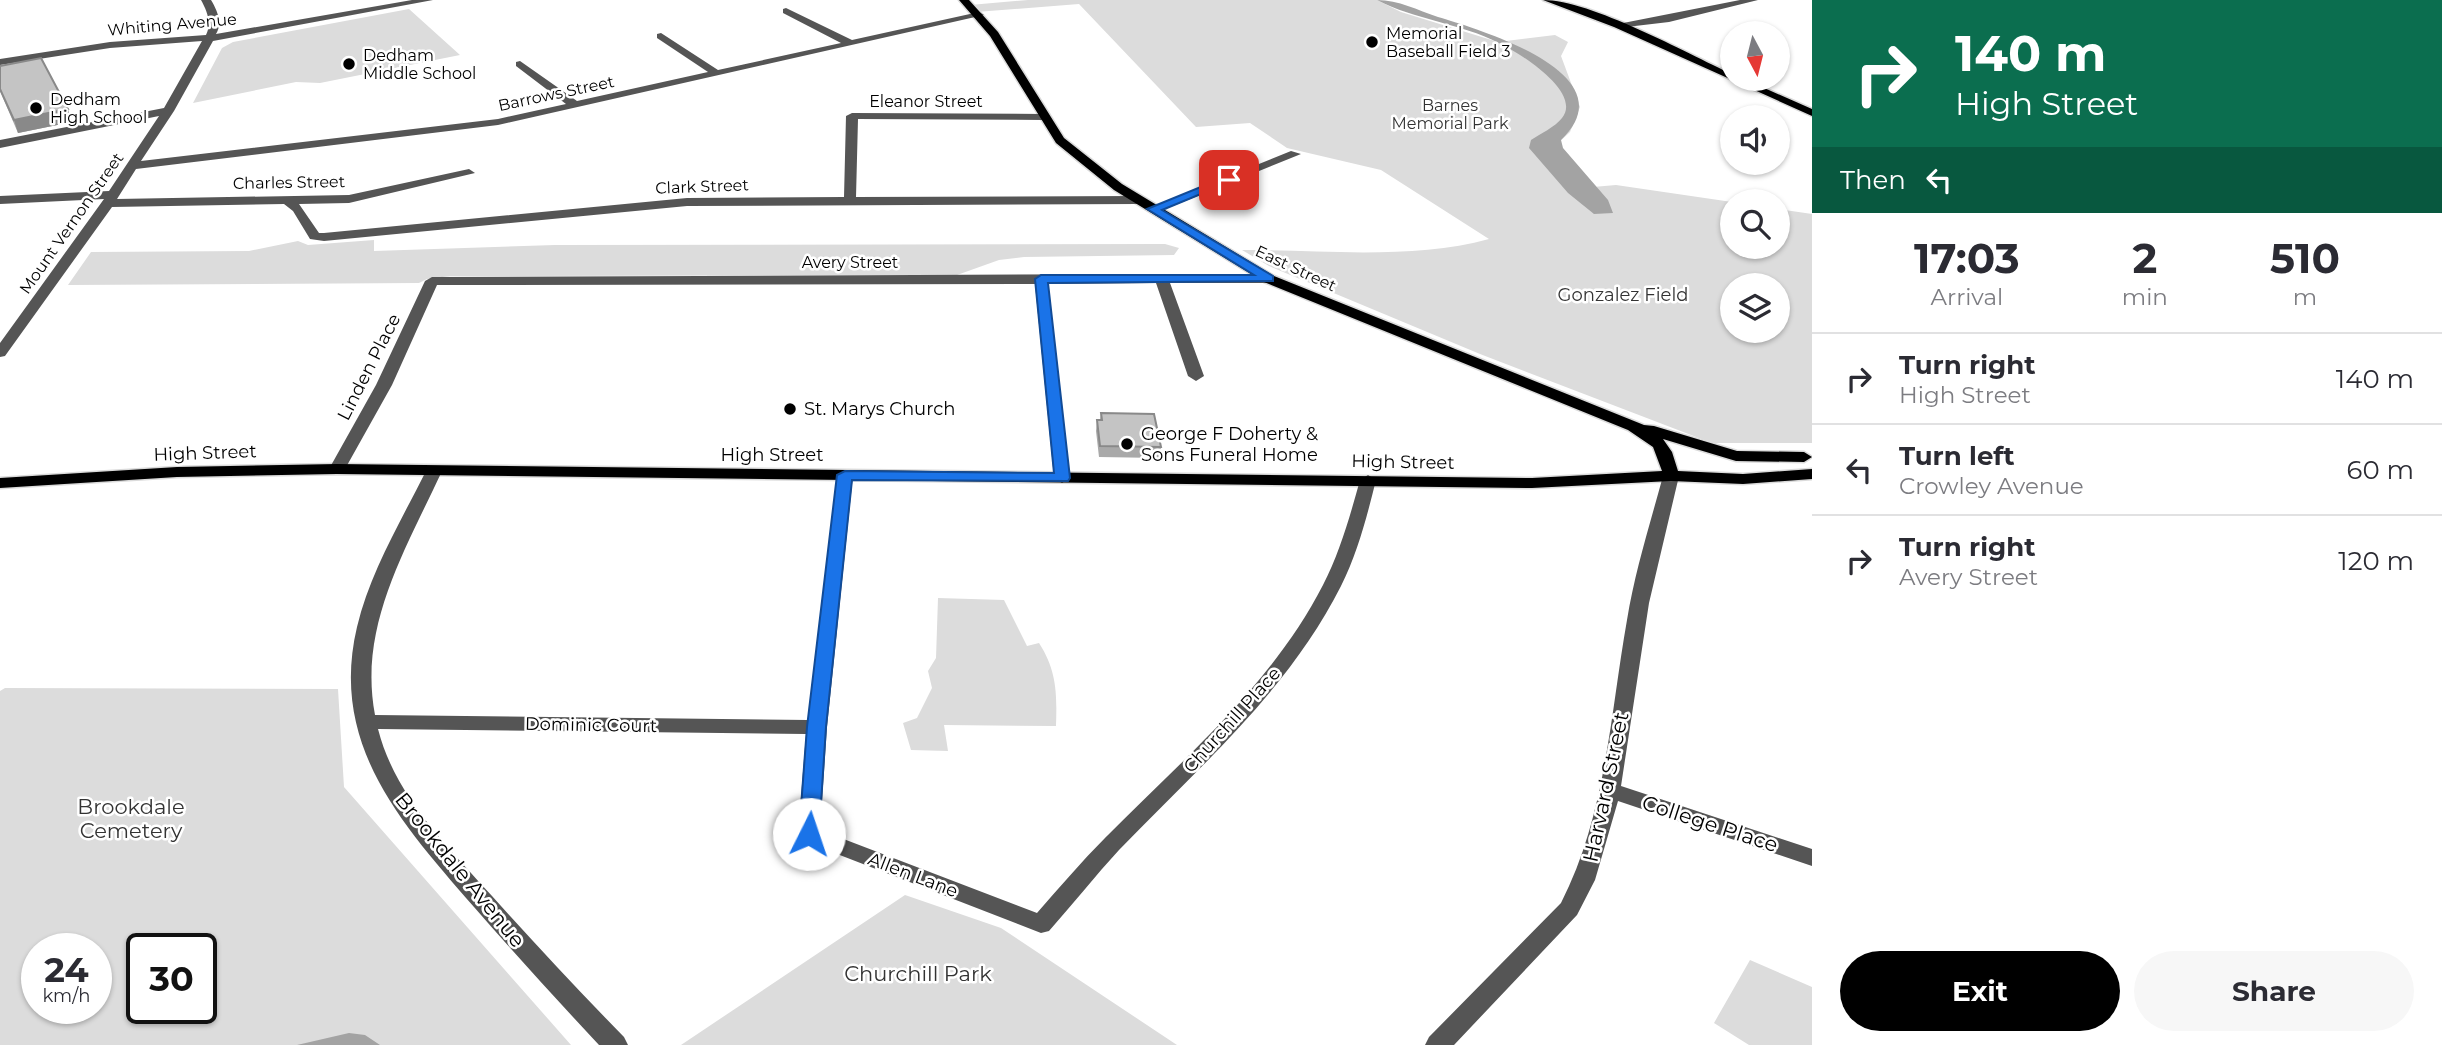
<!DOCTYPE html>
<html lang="en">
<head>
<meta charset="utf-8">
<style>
	body { margin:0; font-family:Montserrat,sans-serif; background:#f7f7f7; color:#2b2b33; height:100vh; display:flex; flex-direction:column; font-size:26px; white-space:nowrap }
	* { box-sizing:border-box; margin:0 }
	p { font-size:23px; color:#7c7c81 }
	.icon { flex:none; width:38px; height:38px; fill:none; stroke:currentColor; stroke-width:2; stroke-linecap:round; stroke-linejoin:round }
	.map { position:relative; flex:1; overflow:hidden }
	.drawer { display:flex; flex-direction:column; background:#fff; width:630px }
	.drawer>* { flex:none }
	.hud { background:#0b6e4f; color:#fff; overflow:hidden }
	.needle { width:46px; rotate:173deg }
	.tools { position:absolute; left:1720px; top:21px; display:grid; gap:14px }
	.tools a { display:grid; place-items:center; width:70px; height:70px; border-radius:50%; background:#fff; box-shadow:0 2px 5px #0004; font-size:35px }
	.speed { position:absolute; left:21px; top:933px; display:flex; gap:14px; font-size:35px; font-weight:700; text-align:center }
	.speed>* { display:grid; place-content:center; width:91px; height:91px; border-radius:50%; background:#fff; box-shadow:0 2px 5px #0004; line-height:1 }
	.speed small { font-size:18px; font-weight:400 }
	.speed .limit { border:4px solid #111; border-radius:10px; background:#fff; color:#111 }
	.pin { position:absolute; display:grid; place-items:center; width:60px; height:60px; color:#fff; margin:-30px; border-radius:14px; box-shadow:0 4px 10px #0006 }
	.me { position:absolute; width:77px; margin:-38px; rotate:4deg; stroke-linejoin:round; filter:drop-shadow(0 0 5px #0008) }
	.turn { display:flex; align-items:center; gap:24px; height:147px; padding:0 28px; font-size:32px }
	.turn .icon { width:91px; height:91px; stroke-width:2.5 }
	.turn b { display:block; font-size:49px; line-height:60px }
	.then { display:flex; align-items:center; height:66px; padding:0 28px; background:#0003; gap:14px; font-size:26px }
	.eta { display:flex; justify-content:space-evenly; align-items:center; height:119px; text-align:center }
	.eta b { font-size:42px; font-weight:700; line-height:49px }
	.action { display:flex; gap:14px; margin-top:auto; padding:14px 28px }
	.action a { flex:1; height:80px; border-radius:42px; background:#000; color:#fff; font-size:28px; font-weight:700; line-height:80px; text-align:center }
	.action a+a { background:#f7f7f7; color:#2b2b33 }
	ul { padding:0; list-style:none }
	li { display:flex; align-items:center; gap:21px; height:91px; padding:0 28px; border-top:2px solid #e1e1e2 }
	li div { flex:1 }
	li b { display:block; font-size:26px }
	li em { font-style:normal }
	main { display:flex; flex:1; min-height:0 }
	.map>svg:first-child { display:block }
	.green { fill:#dcdcdc; fill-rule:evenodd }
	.water { fill:#a3a3a3 }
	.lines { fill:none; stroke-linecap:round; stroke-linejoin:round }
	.major-casing { stroke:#dbdbdb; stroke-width:3 }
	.minor { fill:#555; fill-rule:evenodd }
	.major { fill:#000; fill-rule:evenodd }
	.wall { fill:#a9a9a9 }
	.shaded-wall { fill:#898989 }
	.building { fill:#c4c4c4; stroke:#898989; stroke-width:2 }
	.route { fill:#1a73e8; stroke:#114b97; stroke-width:2 }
	.poi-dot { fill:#000; stroke:#fff; stroke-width:2.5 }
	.labels { text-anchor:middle; stroke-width:5; stroke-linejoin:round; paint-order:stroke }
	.far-street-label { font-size:16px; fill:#000; stroke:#fff }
	.far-poi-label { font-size:16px; fill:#000; stroke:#fff; text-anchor:start }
	.far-park-label { font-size:16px; fill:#333; stroke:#fff }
	.park-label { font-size:18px; fill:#333; stroke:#fff }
	.street-label { font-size:18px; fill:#000; stroke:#fff }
	.poi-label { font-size:18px; fill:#000; stroke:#fff; text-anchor:start }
	.near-street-label { font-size:21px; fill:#000; stroke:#fff }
	.near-park-label { font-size:21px; fill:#333; stroke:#fff }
</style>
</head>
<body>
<main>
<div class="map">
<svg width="1812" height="1045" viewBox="0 0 1812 1045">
	<rect width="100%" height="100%" fill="#fff"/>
	<path class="green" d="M 1028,0 L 1377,0 L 1401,12 L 1498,42 L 1555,35 L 1568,42 L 1561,56 L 1580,107 L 1570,132 L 1542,158 L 1570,189 L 1616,185 L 1732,202 L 1732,247 L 1778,247 L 1778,209 L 1812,214 L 1812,443 L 1712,443 L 1480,354 L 1269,266 L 1242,250 C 1321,250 1413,260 1489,239 L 1381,170 L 1287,148 L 1250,123 L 1196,127 L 1079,4 L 976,12 L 970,5 ZM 1732,285 L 1778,285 L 1778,331 L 1732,331 Z
		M 409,9 L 460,55 L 320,83 L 296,82 L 193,103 L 222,48 L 233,42 Z
		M 374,240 L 374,251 L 555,245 L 1165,244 L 1179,248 L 1174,255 L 1024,257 L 999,260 L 957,275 L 450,276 L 427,279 L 419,283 L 68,285 L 91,252 L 249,251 L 298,241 L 308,245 Z
		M 938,598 L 1004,600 L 1027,646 L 1039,643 C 1057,671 1057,694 1056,726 L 944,725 L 948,751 L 911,750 L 903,723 L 917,718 L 932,688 L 928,671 L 936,658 Z
		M 5,688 L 338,689 L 344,787 L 571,1045 L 0,1045 L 0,691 ZM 37,948 L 96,948 L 96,1008 L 37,1008 ZM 142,948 L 201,948 L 201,1008 L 142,1008 Z
		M 905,895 L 1001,928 L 1177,1045 L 681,1045 Z
		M 1750,960 L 1812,987 L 1812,1045 L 1749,1045 L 1714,1023 Z"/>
	<path class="water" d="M 1377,0 C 1399,0 1417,10 1438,17 C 1481,30 1630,74 1561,140 L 1563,148 L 1608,200 L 1613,213 L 1594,214 L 1568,193 L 1529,148 L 1531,140 C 1540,134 1555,127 1562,118 C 1583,92 1518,52 1499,43 C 1460,23 1415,20 1377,0 Z
		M 349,1033 L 365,1035 L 380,1045 L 297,1045 Z"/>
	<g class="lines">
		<g class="major-casing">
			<path id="major" d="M 959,0 L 969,0 L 998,32 L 1064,138 L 1122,184 L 1274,276 L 1644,425 L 1654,426 L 1737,451 L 1804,452 L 1812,457 L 1804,462 L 1736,461 L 1663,439 L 1672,452 L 1678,471 L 1743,474 L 1812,469 L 1812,479 L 1743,484 L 1671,481 L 1532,488 L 337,474 L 177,477 L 0,488 L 0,478 L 177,467 L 337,464 L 1532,478 L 1662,471 L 1653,447 L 1628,430 L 1264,282 L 1114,190 L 1056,143 L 990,36 Z
				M 1543,0 C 1591,0 1686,53 1732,74 L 1732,79 L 1744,79 L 1812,109 L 1812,116 L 1614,27 Z"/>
		</g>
		<path class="minor" d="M 201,0 L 211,0 C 217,10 223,23 216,34 L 412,0 L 433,0 L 213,41 L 174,111 L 141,161 L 498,119 L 566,104 L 516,66 L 516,62 L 520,61 L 577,101 L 708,72 L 657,38 L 657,34 L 661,33 L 718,70 L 841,43 L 783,13 L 783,9 L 786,8 L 852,40 L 979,12 L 984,15 L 498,125 L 136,169 L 117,199 L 349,195 L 469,169 L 475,173 L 349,203 L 299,204 L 319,233 L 324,233 L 687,198 L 844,197 L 846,116 L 852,113 L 1044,114 L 1050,117 L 1044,120 L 858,119 L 856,197 L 1138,196 L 1144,200 L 1138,204 L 687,206 L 324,241 L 310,239 L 293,211 L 284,204 L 112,207 L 5,356 L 0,357 L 0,343 L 104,199 L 0,204 L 0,196 L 109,191 L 159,116 L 0,148 L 0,140 L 164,108 L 202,41 L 110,48 L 0,65 L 0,59 L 110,42 L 206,35 C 212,23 207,11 201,0 Z
			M 1740,0 L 1758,0 L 1669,22 L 1618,28 L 1613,25 Z
			M 1291,151 L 1301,154 L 1158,212 L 1153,213 L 1147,209 Z
			M 1161,274 L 1269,275 L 1276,279 L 1269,283 L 1170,283 L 1204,376 L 1196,381 L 1188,376 L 1156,283 L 1048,284 L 1070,478 L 1062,483 L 1054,478 L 1035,284 L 437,285 L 392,385 L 345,469 L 337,474 L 329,469 L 376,385 L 425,281 L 432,277 Z
			M 434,466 L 442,471 C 406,549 358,626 375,715 L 808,720 L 837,475 L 839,471 L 851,471 L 853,475 L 827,727 L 820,830 L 1037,913 C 1059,888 1081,862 1105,838 C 1183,759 1271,686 1323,585 C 1340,552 1350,516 1360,480 L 1368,475 L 1376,480 C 1367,516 1358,552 1341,586 C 1288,691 1199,767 1119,850 C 1095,876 1073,904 1049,931 L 1041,933 L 801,840 L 798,834 L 806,734 L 378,729 C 395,796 447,846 492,896 C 535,944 579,991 624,1037 L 628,1045 L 599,1045 C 557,1000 515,954 474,907 C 402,824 329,745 357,627 C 370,572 401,521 426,471 Z
			M 1671,471 L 1679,476 L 1649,603 L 1621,786 L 1812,849 L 1812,866 L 1618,801 L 1595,880 L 1577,915 L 1454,1045 L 1425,1045 L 1429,1037 L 1561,903 C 1606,815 1610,716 1627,620 C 1635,571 1650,524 1663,476 Z"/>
		<use href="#major" class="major"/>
	</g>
	<path class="wall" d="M 0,66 L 68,109 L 72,122 L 18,133 L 0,91 Z
		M 1101,413 L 1161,447 L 1159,458 L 1099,457 L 1096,431 L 1097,420 L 1100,420 Z"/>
	<path class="shaded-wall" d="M 68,109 L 72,122 L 18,133 L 14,120 Z"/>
	<path class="building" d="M 41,58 L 68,109 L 14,120 L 0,89 L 0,66 Z
		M 1101,413 L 1154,414 L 1161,447 L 1100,446 L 1097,420 L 1102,420 Z"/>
	<path class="route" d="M 1225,177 L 1235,180 L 1162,210 L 1273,276 L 1273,281 L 1048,283 L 1070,478 L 1068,481 L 852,480 L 826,727 L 819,834 L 816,840 L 802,840 L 799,834 L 807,727 L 837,475 L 845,471 L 1054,473 L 1035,279 L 1041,275 L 1254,275 L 1147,209 Z"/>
	<g class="poi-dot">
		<circle cx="1372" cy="42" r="7"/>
		<circle cx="349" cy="64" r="7"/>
		<circle cx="36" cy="108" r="7"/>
		<circle cx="790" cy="409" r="7"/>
		<circle cx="1127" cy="444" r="7"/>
	</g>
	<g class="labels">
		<g class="far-street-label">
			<text transform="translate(172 24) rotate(-5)" y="6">Whiting Avenue</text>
			<text transform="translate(556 93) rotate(-12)" y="6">Barrows Street</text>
			<text x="926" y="107">Eleanor Street</text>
			<text transform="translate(289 182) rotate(-1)" y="6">Charles Street</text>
			<text transform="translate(702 186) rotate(-2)" y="6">Clark Street</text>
			<text transform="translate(71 223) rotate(-55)" y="6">Mount Vernon Street</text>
			<text x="850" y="268">Avery Street</text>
			<text transform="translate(1296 268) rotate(25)" y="6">East Street</text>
		</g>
		<g class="far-poi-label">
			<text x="1386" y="39">Memorial<tspan x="1386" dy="18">Baseball Field 3</tspan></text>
			<text x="363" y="61">Dedham<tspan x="363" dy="18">Middle School</tspan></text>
			<text x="50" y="105">Dedham<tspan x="50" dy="18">High School</tspan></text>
		</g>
		<g class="far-park-label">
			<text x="1450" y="111">Barnes<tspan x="1450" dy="18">Memorial Park</tspan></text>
		</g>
		<g class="park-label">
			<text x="1623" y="301">Gonzalez Field</text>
		</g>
		<g class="street-label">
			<text transform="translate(369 367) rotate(-63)" y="6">Linden Place</text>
			<text transform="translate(205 453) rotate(-2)" y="6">High Street</text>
			<text x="772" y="461">High Street</text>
			<text transform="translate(1403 462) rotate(1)" y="6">High Street</text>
			<text transform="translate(1232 720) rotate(-48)" y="6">Churchill Place</text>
			<text transform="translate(591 725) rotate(1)" y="6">Dominic Court</text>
			<text transform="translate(913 875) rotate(21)" y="6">Allen Lane</text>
		</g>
		<g class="poi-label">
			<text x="804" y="415">St. Marys Church</text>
			<text x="1141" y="440">George F Doherty &amp;<tspan x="1141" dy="21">Sons Funeral Home</tspan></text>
		</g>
		<g class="near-street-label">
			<text transform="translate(1606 787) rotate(-78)" y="7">Harvard Street</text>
			<text transform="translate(1710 824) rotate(18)" y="7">College Place</text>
			<text transform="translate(460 870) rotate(51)" y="7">Brookdale Avenue</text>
		</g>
		<g class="near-park-label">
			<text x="131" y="814">Brookdale<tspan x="131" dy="24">Cemetery</tspan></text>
			<text x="918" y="981">Churchill Park</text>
		</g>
	</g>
</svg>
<div class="tools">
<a><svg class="needle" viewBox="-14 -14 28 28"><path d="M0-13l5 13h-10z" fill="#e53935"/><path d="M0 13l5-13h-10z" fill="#7c7c81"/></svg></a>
<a><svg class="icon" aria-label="sound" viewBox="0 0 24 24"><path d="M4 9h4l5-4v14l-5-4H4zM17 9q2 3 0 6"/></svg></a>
<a><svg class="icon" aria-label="search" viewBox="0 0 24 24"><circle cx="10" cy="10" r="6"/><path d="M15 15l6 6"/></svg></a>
<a><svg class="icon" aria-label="layers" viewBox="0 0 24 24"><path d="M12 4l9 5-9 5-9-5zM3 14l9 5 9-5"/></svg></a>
</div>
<div class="speed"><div>24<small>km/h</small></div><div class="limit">30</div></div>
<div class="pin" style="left:1229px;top:180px;background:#d93025"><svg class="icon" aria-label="arrive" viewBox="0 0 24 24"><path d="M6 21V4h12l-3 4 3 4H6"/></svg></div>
<svg class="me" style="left:809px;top:834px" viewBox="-20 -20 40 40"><circle r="19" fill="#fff"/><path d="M0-13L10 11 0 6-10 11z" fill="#1a73e8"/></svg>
</div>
<section class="drawer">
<div class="hud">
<div class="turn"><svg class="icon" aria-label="right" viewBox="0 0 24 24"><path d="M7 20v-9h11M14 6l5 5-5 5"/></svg><div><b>140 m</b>High Street</div></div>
<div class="then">Then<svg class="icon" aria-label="left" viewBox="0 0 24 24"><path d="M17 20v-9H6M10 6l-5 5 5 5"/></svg></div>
</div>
<div class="eta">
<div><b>17:03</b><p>Arrival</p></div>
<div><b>2</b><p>min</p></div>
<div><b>510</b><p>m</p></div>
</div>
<ul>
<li><svg class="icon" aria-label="right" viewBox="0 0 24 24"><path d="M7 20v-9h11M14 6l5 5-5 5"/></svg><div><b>Turn right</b><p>High Street</p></div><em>140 m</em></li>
<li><svg class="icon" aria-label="left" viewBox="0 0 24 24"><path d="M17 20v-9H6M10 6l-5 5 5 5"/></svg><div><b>Turn left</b><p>Crowley Avenue</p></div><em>60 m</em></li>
<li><svg class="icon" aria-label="right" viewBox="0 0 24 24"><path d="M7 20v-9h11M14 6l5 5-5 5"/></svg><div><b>Turn right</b><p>Avery Street</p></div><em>120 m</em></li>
</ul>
<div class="action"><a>Exit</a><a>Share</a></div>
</section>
</main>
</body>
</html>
